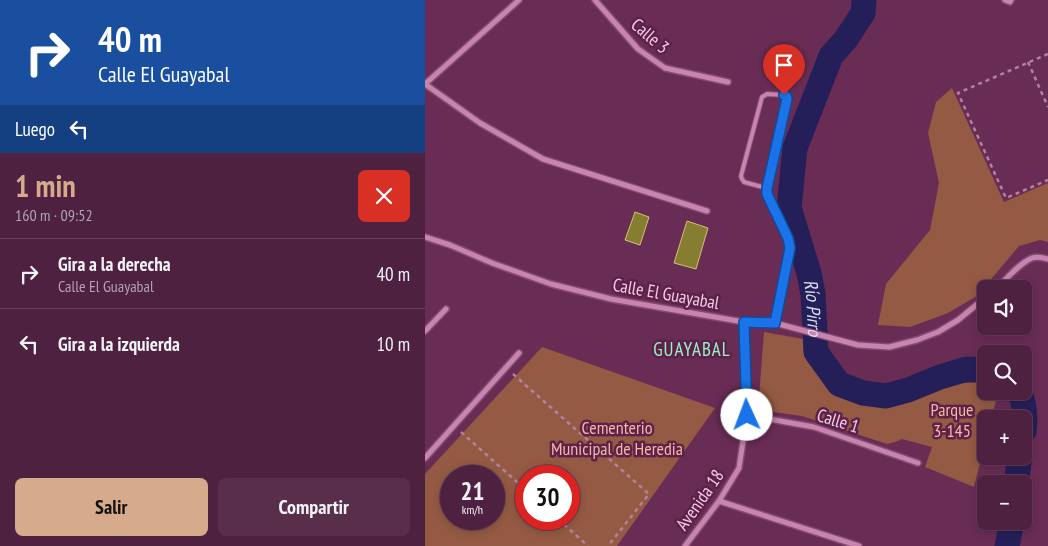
<!DOCTYPE html>
<html lang="es">
<head>
<meta charset="utf-8">
<style>
	body { margin:0; font-family:"PT Sans Narrow",sans-serif; background:#592e4b; color:#f1f3f6; height:100vh; display:flex; flex-direction:column; font-size:19px; white-space:nowrap }
	* { box-sizing:border-box; margin:0 }
	p { font-size:16px; color:#b3a3b1 }
	.icon { flex:none; width:28px; height:28px; fill:none; stroke:currentColor; stroke-width:2; stroke-linecap:round; stroke-linejoin:round }
	.map { position:relative; flex:1; overflow:hidden }
	.drawer { display:flex; flex-direction:column; background:#4f2140; width:425px }
	.drawer>* { flex:none }
	.banner { background:#1a4fa0; color:#fff; overflow:hidden }
	.tools { position:absolute; left:552px; top:280px; display:grid; gap:10px }
	.tools a { display:grid; place-items:center; width:55px; height:55px; border-radius:8px; background:#4f2140; box-shadow:0 2px 8px #0003,0 0 0 1px #663e59; font-size:25px }
	.speed { position:absolute; left:15px; top:465px; display:flex; gap:10px; font-size:25px; font-weight:700; text-align:center }
	.speed>* { display:grid; place-content:center; width:65px; height:65px; border-radius:50%; background:#4f2140; box-shadow:0 2px 8px #0003,0 0 0 1px #663e59; line-height:1 }
	.speed small { font-size:12px; font-weight:400 }
	.speed .limit { border:8px solid #d22; background:#fff; color:#111 }
	.pin { position:absolute; display:grid; place-items:center; width:42px; height:42px; color:#fff; margin:-51px -21px; border-radius:50% 50% 50% 0; rotate:-45deg; box-shadow:0 0 5px #0007 }
	.pin .icon { rotate:45deg }
	.me { position:absolute; width:55px; margin:-28px; rotate:358deg; stroke-linejoin:round; filter:drop-shadow(0 0 4px #0008) }
	.turn { display:flex; align-items:center; gap:18px; height:105px; padding:0 15px; font-size:22px }
	.turn .icon { width:65px; height:65px; stroke-width:2.5 }
	.turn b { display:block; font-size:35px; line-height:42px }
	.then { display:flex; align-items:center; height:48px; padding:0 15px; background:#0003; gap:10px; font-size:19px }
	.round { display:grid; place-items:center; flex:none; width:52px; height:52px; border-radius:8px; background:#592e4b }
	.overview { display:flex; align-items:center; justify-content:space-between; height:85px; padding:0 15px }
	h1 { font-size:30px; font-weight:700; line-height:38px; color:#d6ab8b }
	.button { display:flex; gap:10px; margin-top:auto; padding:10px 15px }
	.button a { flex:1; height:58px; border-radius:8px; background:#d6ab8b; color:#111; font-size:20px; font-weight:700; line-height:58px; text-align:center }
	.button a+a { background:#592e4b; color:#f1f3f6 }
	ul { padding:0; list-style:none }
	li { display:flex; align-items:center; gap:15px; height:70px; padding:0 15px; border-top:1px solid #663e59 }
	li div { flex:1 }
	li b { display:block; font-size:19px }
	li em { font-style:normal }
	main { display:flex; flex:1; min-height:0 }
	.map>svg:first-child { display:block }
	.green { fill:#945a43; fill-rule:evenodd }
	.lines { fill:none; stroke-linecap:round; stroke-linejoin:round }
	.river { stroke:#241f58; stroke-width:25 }
	.building { fill:#877d30; stroke:#cdc373 }
	.service-casing { stroke:#814c70; stroke-width:6 }
	.minor-casing { stroke:#814c70; stroke-width:8 }
	.path { stroke:#b382a1; stroke-width:2.5; stroke-dasharray:4 4; stroke-linecap:butt }
	.service { stroke:#c883ae; stroke-width:4 }
	.minor { stroke:#c883ae; stroke-width:5 }
	.route-casing { stroke:#114b97; stroke-width:12 }
	.route { stroke:#1a73e8; stroke-width:9 }
	.labels { text-anchor:middle; stroke-width:5; stroke-linejoin:round; paint-order:stroke }
	.street-label { font-size:18px; fill:#f2cce3; stroke:#5d214a }
	.park-label { font-size:18px; fill:#f4b8a1; stroke:#5d214a }
	.water-label { font-size:19px; font-style:italic; fill:#dbdcef; stroke:#5d214a }
	.neighbourhood-label { font-size:19px; letter-spacing:1px; fill:#9cf0c7; stroke:#5d214a }
</style>
</head>
<body>
<main>
<section class="drawer">
<div class="banner">
<div class="turn"><svg class="icon" aria-label="right" viewBox="0 0 24 24"><path d="M7 20v-9h11M14 6l5 5-5 5"/></svg><div><b>40 m</b>Calle El Guayabal</div></div>
<div class="then">Luego<svg class="icon" aria-label="left" viewBox="0 0 24 24"><path d="M17 20v-9H6M10 6l-5 5 5 5"/></svg></div>
</div>
<div class="overview"><div><h1>1 min</h1><p>160 m · 09:52</p></div><a class="round" style="background:#d93025;color:#fff"><svg class="icon" aria-label="close" viewBox="0 0 24 24"><path d="M6 6l12 12M18 6L6 18"/></svg></a></div>
<ul>
<li><svg class="icon" aria-label="right" viewBox="0 0 24 24"><path d="M7 20v-9h11M14 6l5 5-5 5"/></svg><div><b>Gira a la derecha</b><p>Calle El Guayabal</p></div><em>40 m</em></li>
<li><svg class="icon" aria-label="left" viewBox="0 0 24 24"><path d="M17 20v-9H6M10 6l-5 5 5 5"/></svg><div><b>Gira a la izquierda</b></div><em>10 m</em></li>
</ul>
<div class="button"><a>Salir</a><a>Compartir</a></div>
</section>
<div class="map">
<svg width="623" height="546" viewBox="0 0 623 546">
	<rect width="100%" height="100%" fill="#692c55"/>
	<path class="green" d="M 527,88 L 579,202 L 623,183 L 623,242 L 615,240 L 594,246 L 552,296 L 523,313 L 485,327 L 453,325 L 461,284 L 505,230 L 514,183 L 503,133 L 511,102 Z
		M 339,332 L 384,340 L 390,363 L 402,380 L 423,393 L 445,403 L 468,402 L 536,383 L 558,383 L 561,385 L 561,391 L 569,391 L 571,401 L 566,419 L 561,419 L 561,439 L 549,487 L 500,467 L 507,447 L 477,439 L 470,442 L 462,444 L 377,416 L 333,410 Z
		M 117,347 L 290,408 L 192,546 L 0,546 L 0,474 ZM 26,476 L 69,476 L 69,519 L 26,519 ZM 101,476 L 144,476 L 144,519 L 101,519 Z"/>
	<g class="lines">
		<g class="river">
			<path id="s1" d="M 439,0 L 438,13 L 421,39 L 406,56 L 370,148 L 364,208 L 384,273 L 388,294 L 391,352 L 414,384 L 438,393 L 461,396 L 483,390 L 515,377 L 542,369 L 561,370"/>
			<path d="M 594,391 C 600,404 601,417 599,431"/>
			<path d="M 591,484 L 595,456"/>
			<path d="M 582,546 L 587,521"/>
		</g>
	</g>
	<path class="building" d="M 210,212 L 224,217 L 215,245 L 200,240 Z
		M 262,221 L 283,228 L 271,269 L 249,263 Z"/>
	<g class="lines">
		<g class="service-casing">
			<path id="service" d="M 341,188 L 319,182 L 317,179 L 316,176 L 337,97 L 342,94 L 359,95 L 361,96 L 362,99 L 341,188 L 342,195 L 363,238 L 365,248 L 350,323"/>
		</g>
		<g class="minor-casing">
			<path id="minor" d="M 94,0 L 0,84 L 55,123 L 118,159 L 282,211
				M 170,0 L 213,49 L 240,68 L 303,82
				M 580,0 L 585,2 L 586,0
				M 0,237 L 25,245 L 67,263 L 126,284 L 186,299 L 319,322 L 350,323 L 433,345 L 464,347 L 492,340 L 513,332 L 533,320 L 561,297
				M 571,289 C 582,279 593,264 607,258 C 613,256 618,258 623,259
				M 0,331 L 21,309
				M 322,415 L 389,427 L 493,463
				M 0,458 L 94,353
				M 294,501 L 434,546
				M 260,546 L 294,501 L 314,468 L 322,415 L 319,322"/>
		</g>
		<path class="path" d="M 623,54 L 533,93 L 581,198 L 623,180
			M 603,62 L 623,107
			M 88,374 L 224,494 L 183,546
			M 36,432 L 101,490
			M 133,519 L 163,546"/>
		<use href="#service" class="service"/>
		<use href="#minor" class="minor"/>
	</g>
	<g class="lines">
		<g class="route-casing">
			<path id="route" d="M 322,415 L 319,322 L 350,323 L 365,248 L 363,238 L 342,194 L 342,188 L 362,99 L 361,96 L 359,95"/>
		</g>
		<use href="#route" class="route"/>
	</g>
	<g class="labels">
		<g class="street-label">
			<text transform="translate(225 36) rotate(41)" y="6">Calle 3</text>
			<text transform="translate(241 294) rotate(10)" y="6">Calle El Guayabal</text>
			<text transform="translate(413 421) rotate(17)" y="6">Calle 1</text>
			<text transform="translate(275 500) rotate(-55)" y="6">Avenida 18</text>
		</g>
		<g class="park-label">
			<text x="527" y="416">Parque<tspan x="527" dy="21">3-145</tspan></text>
			<text x="192" y="434">Cementerio<tspan x="192" dy="21">Municipal de Heredia</tspan></text>
		</g>
		<g class="water-label">
			<text dy="7" stroke="none"><textPath href="#s1" startOffset="329">Río Pirro</textPath></text>
		</g>
		<g class="neighbourhood-label">
			<text x="267" y="356">GUAYABAL</text>
		</g>
	</g>
</svg>
<div class="tools">
<a><svg class="icon" aria-label="sound" viewBox="0 0 24 24"><path d="M4 9h4l5-4v14l-5-4H4zM17 9q2 3 0 6"/></svg></a>
<a><svg class="icon" aria-label="search" viewBox="0 0 24 24"><circle cx="10" cy="10" r="6"/><path d="M15 15l6 6"/></svg></a>
<a>+</a>
<a>−</a>
</div>
<div class="speed"><div>21<small>km/h</small></div><div class="limit">30</div></div>
<div class="pin" style="left:359px;top:95px;background:#d93025"><svg class="icon" aria-label="arrive" viewBox="0 0 24 24"><path d="M6 21V4h12l-3 4 3 4H6"/></svg></div>
<svg class="me" style="left:322px;top:415px" viewBox="-20 -20 40 40"><circle r="19" fill="#fff"/><path d="M0-13L10 11 0 6-10 11z" fill="#1a73e8"/></svg>
</div>
</main>
</body>
</html>
